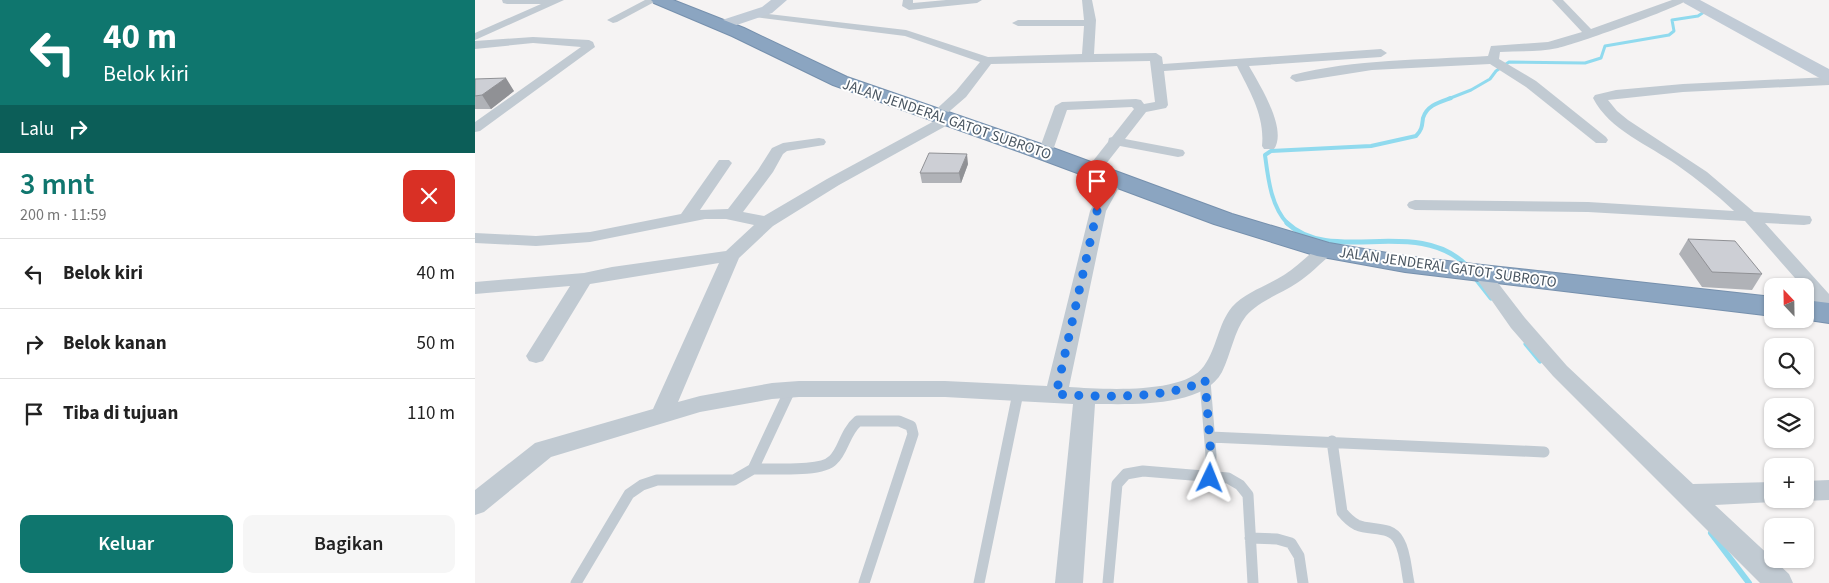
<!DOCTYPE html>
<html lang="id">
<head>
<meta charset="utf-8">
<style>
	body { margin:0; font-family:"Source Sans 3",sans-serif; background:#f6f6f6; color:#222; height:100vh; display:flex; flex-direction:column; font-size:19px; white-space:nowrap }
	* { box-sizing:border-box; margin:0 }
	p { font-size:16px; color:#767676 }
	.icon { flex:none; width:28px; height:28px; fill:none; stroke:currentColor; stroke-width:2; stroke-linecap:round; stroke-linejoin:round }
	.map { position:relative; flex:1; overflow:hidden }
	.side { display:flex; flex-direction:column; background:#fff; width:475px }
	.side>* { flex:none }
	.banner { background:#0f766e; color:#fff; overflow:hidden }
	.needle { width:32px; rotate:338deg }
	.fabs { position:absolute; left:1289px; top:278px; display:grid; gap:10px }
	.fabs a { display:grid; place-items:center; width:50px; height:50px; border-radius:10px; background:#fff; box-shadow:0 1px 4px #0004; font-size:25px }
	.pin { position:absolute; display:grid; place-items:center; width:42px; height:42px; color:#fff; margin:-51px -21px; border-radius:50% 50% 50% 0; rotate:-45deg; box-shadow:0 0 5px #0007 }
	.pin .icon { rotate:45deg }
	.me { position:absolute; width:55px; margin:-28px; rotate:2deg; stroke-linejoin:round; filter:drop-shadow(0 0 4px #0008) }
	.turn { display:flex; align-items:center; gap:18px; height:105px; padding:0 20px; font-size:22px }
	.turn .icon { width:65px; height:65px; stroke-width:2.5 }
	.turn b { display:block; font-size:35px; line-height:42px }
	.then { display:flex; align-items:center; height:48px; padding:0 20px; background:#0003; gap:10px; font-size:19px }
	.round { display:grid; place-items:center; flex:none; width:52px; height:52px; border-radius:10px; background:#f6f6f6 }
	.head { display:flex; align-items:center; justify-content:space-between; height:85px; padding:0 20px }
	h1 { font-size:30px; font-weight:600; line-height:38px; color:#0f766e }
	.cta { display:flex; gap:10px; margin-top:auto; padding:10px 20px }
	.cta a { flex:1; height:58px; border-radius:10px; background:#0f766e; color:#fff; font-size:20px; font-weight:600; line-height:58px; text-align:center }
	.cta a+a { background:#f6f6f6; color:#222 }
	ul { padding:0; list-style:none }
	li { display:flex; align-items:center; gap:15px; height:70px; padding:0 20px; border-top:1px solid #e0e0e0 }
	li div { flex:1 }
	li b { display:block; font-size:19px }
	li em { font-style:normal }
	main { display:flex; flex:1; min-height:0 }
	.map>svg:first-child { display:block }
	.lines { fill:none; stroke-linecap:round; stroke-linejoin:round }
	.stream-far3 { stroke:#90daee; stroke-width:3 }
	.stream-far2 { stroke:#90daee; stroke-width:4 }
	.stream-far1 { stroke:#90daee; stroke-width:5 }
	.stream { stroke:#90daee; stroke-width:6 }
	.highway-casing { stroke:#7690ad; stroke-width:2 }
	.lane-far1 { stroke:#c1cad2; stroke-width:9 }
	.lane { stroke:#c1cad2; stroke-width:11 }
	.street { fill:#c1cad2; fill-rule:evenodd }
	.secondary { fill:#c1cbd6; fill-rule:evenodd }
	.highway { fill:#8ba5c1; fill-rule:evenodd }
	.wall { fill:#b0b2b7 }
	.shaded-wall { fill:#909195 }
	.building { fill:#cdcfd5; stroke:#909195 }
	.route { stroke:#1a73e8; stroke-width:9; stroke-dasharray:0 16.2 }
	.labels { text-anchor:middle; stroke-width:4; stroke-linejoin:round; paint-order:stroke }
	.street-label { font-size:15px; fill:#4a5661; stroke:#fff }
</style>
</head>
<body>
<main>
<section class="side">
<div class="banner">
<div class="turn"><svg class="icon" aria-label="left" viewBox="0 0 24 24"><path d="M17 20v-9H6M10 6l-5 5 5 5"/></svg><div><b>40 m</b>Belok kiri</div></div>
<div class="then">Lalu<svg class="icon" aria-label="right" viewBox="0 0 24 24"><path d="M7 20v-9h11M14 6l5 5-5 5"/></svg></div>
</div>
<div class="head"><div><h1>3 mnt</h1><p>200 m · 11:59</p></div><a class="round" style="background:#d93025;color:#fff"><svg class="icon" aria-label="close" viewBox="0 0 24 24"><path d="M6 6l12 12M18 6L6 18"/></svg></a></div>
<ul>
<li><svg class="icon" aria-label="left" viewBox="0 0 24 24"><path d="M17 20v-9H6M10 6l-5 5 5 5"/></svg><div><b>Belok kiri</b></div><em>40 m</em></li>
<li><svg class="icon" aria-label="right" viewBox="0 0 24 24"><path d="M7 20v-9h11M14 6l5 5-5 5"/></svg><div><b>Belok kanan</b></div><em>50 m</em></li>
<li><svg class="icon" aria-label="arrive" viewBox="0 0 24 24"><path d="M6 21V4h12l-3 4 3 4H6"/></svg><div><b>Tiba di tujuan</b></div><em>110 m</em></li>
</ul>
<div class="cta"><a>Keluar</a><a>Bagikan</a></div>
</section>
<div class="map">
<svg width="1354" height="583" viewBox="0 0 1354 583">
	<rect width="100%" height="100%" fill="#f5f3f3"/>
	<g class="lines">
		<path class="stream-far3" d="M 973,99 L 996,90 L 1015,79 L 1021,71 L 1034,62 L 1110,63 L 1126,58 L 1130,46 L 1194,35 L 1199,31 L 1197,20 L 1223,16 L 1229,12 L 1217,0"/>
		<path class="stream-far2" d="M 813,224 C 796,207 793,178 790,155 L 796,151 L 896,146 L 941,136 C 947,130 947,126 948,118 C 952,105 965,102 976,98"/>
		<path class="stream-far1" d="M 812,223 C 857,266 942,215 992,266
			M 998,275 L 1016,298
			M 1051,344 L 1065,361"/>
		<path class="stream" d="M 1236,533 L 1274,583"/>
		<g class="highway-casing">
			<path id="highway" d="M 176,0 L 198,0 L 269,28 L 372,77 L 578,148 L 757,214 L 854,243 L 930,256 L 1007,265 L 1298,297 L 1298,316 L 930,272 L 842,256 L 739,224 L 562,158 L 358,85 L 257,36 L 179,3 Z
				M 1330,300 L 1354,303 L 1354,323 L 1327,319 L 1330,319 Z"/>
		</g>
		<path class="lane-far1" d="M 730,380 L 730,383"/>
		<path class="lane" d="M 730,381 L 736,455 L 735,478
			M 735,437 L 1069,452
			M 857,441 L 867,512 C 871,517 876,522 882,525 C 896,531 916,525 924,541 C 931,553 931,570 934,583
			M 278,469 C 296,468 346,473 358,460 C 369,450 369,433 383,421 L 424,421 L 436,426 L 438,434 L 389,583
			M 775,538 L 802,539 L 816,543 L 824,556 L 828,583
			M 101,583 L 154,494 L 167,485 L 182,480 L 259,480 L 278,469 L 315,390
			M 504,583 L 543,393
			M 633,583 L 642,484 L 651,474 L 668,471 L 753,478 L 765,485 L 773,495 L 778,583"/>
		<path class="street" d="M 27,0 L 89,0 L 0,40 L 0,33 L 66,4 L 32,4 L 28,3 Z
			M 170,0 L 183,0 L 142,22 L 138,23 L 132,20 Z
			M 428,0 L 438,0 L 438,3 L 471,0 L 507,0 L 502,3 L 434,10 L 427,6 Z
			M 607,0 L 617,0 L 621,20 L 619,54 L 681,53 L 687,57 L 688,64 L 906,49 L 912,53 L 906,57 L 774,66 C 784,84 813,129 799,149 L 789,149 L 787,146 C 790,116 775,92 762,66 L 689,71 L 693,105 L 691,108 L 671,112 L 650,139 L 703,149 L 708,150 L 710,153 L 708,156 L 703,157 L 645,146 L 623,174 L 613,174 L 610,171 L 633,142 L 634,138 L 637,137 L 659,109 L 657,107 L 592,110 L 577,153 L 575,156 L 565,156 L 563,153 L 580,106 L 587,102 L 661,99 L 666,100 L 669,104 L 680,102 L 675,61 L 516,64 L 491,97 L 469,116 L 478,116 L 480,119 L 478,122 L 364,185 L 298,226 L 264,258 L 203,402 L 225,396 L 297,383 L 324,381 L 470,381 L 572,386 L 615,211 L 634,177 L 646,177 L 648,180 L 631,211 L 594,387 C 626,389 709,395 729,366 C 742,348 743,324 757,307 C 771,292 792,286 809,275 C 822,267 833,255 845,246 L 851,245 L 857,246 L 860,250 L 857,254 C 845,263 835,275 822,283 C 806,294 785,300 771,316 C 759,331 756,354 747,372 C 728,408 656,404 620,404 L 608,583 L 580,583 L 598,404 L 470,397 L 324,397 L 297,399 L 225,412 L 76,457 L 9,512 L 0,515 L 0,490 L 60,443 L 178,409 L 244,263 L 115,284 L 68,361 L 61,363 L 54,361 L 51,356 L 95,286 L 0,294 L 0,282 L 109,273 L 137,267 L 251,251 L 279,225 L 251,219 L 230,219 L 115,242 L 61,246 L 0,243 L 0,233 L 61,236 L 115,232 L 206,214 L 244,160 L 254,160 L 257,163 L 225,210 L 253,209 L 283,170 L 297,148 L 308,143 L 344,138 L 349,139 L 351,142 L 349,145 L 312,151 L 308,154 L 298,172 L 268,212 L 289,216 L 352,179 L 463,119 L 457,118 L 455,115 L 481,91 L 505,62 L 430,36 L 280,17 L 275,14 L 276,12 L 431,30 L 513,57 L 607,54 L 609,26 L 543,26 L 537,23 L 543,20 L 609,20 Z
			M 1077,0 L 1088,0 L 1116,29 L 1197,0 L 1212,0 C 1205,7 1098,45 1083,48 C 1064,52 1044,51 1025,52 L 1024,59 L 1061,81 L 1131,137 L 1133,140 L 1131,143 L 1121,143 L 1051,87 L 1015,64 L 897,70 L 821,82 L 815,78 L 817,75 C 880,59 947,60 1013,56 L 1016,46 L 1073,42 L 1107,32 Z
			M 58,37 L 114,40 L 118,42 L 120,47 L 5,131 L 0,132 L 0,122 L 106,47 L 58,43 L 0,49 L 0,41 Z
			M 1354,77 L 1354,85 L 1208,92 L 1133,100 L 1142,111 L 1153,120 L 1232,172 L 1279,212 L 1335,216 L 1337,220 L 1335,224 L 1329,225 L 1290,223 L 1354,294 L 1354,313 L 1347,312 L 1330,290 L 1330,286 L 1327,286 L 1270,221 L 1113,212 L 940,210 L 934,208 L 932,205 L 934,202 L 940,200 L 1113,202 L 1259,211 C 1241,194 1222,179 1202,165 C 1174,145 1134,130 1118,98 L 1120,95 L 1141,90 L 1208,84 Z
			M 1007,268 L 1013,270 L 1050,318 L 1092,366 L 1218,484 L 1298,482 L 1298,499 L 1307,499 L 1298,502 L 1240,505 L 1314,574 L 1318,583 L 1285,583 L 1078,376 L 1036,328 L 1001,278 L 998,274 L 1001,270 Z
			M 1354,480 L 1354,500 L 1330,501 L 1322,499 L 1330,499 L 1330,481 Z"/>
		<path class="secondary" d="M 296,0 L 312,0 L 297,13 L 247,30 L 241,28 L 239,25 L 241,22 L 287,7 Z
			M 1207,0 L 1225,0 L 1354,69 L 1354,81 L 1348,80 L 1209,3 Z"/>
		<use href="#highway" class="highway"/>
	</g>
	<path class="wall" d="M 0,79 L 39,91 L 16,109 L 0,109 Z
		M 493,164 L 486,183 L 447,183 L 445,173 Z
		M 1213,239 L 1287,274 L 1277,290 L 1227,287 L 1204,254 Z"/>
	<path class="shaded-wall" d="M 31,78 L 39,91 L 16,109 L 7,95 Z
		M 492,154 L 493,164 L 486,183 L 484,173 Z"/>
	<path class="building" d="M 31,78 L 7,95 L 0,96 L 0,79 Z
		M 454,153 L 492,154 L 484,173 L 445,173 Z
		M 1213,239 L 1260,241 L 1287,274 L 1237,272 Z"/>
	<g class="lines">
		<path class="route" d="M 622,211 L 581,394 C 621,397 695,400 730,380 L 736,455 L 735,478"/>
	</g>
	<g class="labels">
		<g class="street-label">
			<text transform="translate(472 119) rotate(19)" y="5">JALAN JENDERAL GATOT SUBROTO</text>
			<text transform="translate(973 267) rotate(8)" y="5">JALAN JENDERAL GATOT SUBROTO</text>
		</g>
	</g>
</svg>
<div class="fabs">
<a><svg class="needle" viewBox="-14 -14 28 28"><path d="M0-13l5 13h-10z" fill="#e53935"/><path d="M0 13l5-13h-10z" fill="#767676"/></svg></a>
<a><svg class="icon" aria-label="search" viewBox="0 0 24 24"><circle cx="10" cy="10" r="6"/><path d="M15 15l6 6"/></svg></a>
<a><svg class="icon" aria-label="layers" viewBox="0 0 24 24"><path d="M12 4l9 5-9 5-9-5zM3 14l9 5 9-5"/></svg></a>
<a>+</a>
<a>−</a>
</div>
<div class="pin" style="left:622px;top:211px;background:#d93025"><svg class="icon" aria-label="arrive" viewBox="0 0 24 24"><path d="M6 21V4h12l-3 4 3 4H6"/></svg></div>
<svg class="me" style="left:735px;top:478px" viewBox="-20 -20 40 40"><path d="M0-17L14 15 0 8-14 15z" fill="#1a73e8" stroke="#fff" stroke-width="4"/></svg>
</div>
</main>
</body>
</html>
